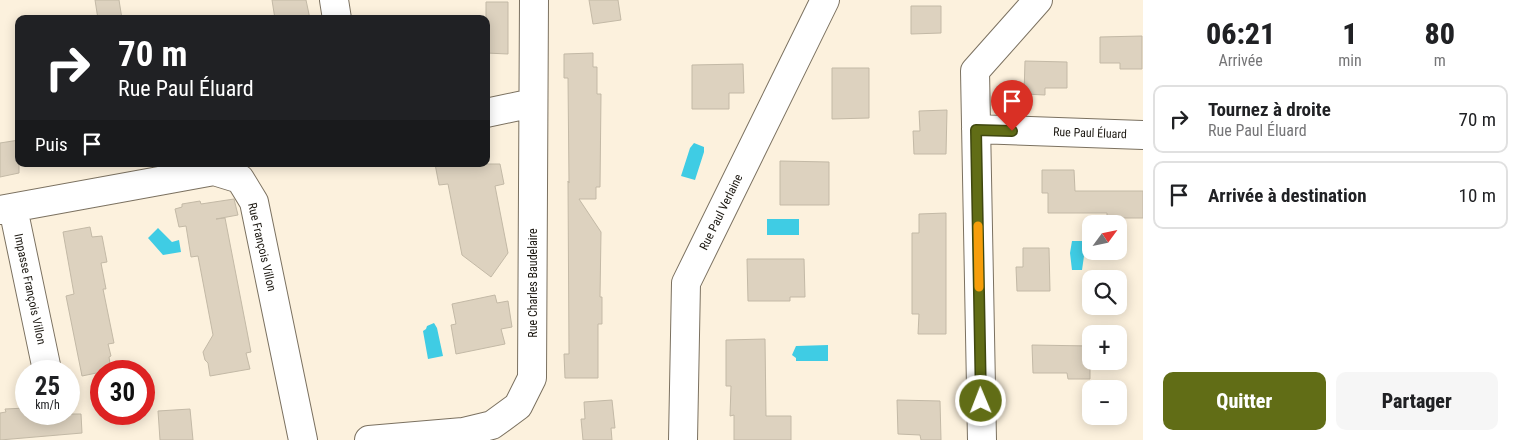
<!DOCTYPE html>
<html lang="fr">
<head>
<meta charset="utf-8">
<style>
	body { margin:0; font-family:"Roboto Condensed",sans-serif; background:#f6f6f6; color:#202124; height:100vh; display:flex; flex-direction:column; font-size:19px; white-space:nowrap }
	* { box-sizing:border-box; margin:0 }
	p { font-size:16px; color:#757577 }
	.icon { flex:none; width:28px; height:28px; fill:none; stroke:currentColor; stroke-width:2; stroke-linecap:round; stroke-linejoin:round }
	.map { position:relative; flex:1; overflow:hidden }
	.drawer { display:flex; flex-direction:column; background:#fff; width:375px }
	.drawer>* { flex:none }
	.guide { position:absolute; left:15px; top:15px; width:475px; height:152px; border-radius:10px; box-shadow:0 2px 12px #0003; background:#202124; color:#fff; overflow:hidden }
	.needle { width:32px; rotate:57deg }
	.fabs { position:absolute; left:1082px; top:215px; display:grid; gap:10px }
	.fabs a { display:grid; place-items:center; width:45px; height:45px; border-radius:10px; background:#fff; box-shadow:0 2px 12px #0003; font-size:25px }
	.speed { position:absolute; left:15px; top:360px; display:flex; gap:10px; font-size:25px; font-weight:700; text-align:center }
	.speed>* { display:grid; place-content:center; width:65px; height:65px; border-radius:50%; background:#fff; box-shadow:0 2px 12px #0003; line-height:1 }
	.speed small { font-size:12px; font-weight:400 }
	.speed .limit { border:8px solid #d22; background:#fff; color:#111 }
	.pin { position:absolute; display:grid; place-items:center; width:42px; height:42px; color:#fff; margin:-51px -21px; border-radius:50% 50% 50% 0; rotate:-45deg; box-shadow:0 0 5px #0007 }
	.pin .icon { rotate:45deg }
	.me { position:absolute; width:55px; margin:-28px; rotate:359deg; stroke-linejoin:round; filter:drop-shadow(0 0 4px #0008) }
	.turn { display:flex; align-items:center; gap:18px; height:105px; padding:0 20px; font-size:22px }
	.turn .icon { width:65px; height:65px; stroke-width:2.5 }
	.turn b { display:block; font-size:35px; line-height:42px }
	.then { display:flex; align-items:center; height:48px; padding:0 20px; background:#0003; gap:10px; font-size:19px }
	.eta { display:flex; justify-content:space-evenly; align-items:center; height:85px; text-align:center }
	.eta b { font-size:30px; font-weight:800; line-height:35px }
	.primary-button { display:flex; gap:10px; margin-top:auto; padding:10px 20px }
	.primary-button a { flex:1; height:58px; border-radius:10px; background:#616d16; color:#fff; font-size:20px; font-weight:800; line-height:58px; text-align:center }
	.primary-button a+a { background:#f6f6f6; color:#202124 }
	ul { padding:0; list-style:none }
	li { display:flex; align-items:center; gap:15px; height:68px; margin:0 10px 8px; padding:0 10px; border:2px solid #e0e0e0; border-radius:10px }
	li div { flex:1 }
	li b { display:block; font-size:19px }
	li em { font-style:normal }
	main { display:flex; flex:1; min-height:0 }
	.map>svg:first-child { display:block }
	.water { fill:#3fcce4 }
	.building { fill:#ddd2bf; stroke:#c3b9a6 }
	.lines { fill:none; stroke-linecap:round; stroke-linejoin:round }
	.minor-casing { stroke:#7b7160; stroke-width:30 }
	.minor { stroke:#fff; stroke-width:28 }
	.route-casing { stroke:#3f470e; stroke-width:12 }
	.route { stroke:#616d16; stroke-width:9 }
	.slow { stroke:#f59e0b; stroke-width:9 }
	.labels { text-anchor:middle; stroke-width:5; stroke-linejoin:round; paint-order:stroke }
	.street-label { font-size:12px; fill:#1d1912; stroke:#fff }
</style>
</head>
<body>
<main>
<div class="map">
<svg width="1143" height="440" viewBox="0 0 1143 440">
	<rect width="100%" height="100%" fill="#fcf1dd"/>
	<path class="water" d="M 694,143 L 704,147 L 704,152 L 695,180 L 681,176 L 690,148 Z
		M 767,219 L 799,219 L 799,235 L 767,235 Z
		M 158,228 L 172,242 L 179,240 L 181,252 L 163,255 L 148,238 Z
		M 1072,241 L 1082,241 L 1084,256 L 1082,270 L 1072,270 L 1070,253 Z
		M 434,323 L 437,328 L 443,356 L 428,359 L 423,331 L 426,329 L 427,326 Z
		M 828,345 L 828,361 L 796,361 L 796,358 L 792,355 L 796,346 Z"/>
	<path class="building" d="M 95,0 L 119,0 L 122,19 L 98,19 Z
		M 272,0 L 306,0 L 310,19 L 275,19 Z
		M 589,0 L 618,0 L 621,20 L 593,24 Z
		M 486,2 L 508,2 L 508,54 L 486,53 Z
		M 911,6 L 941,6 L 941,33 L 911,34 Z
		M 1142,36 L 1142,69 L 1120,69 L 1120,63 L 1100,63 L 1100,37 Z
		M 593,53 L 593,67 L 597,67 L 597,94 L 601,94 L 600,187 L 596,187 L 596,199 L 579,199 L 601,232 L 600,297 L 602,297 L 602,324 L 598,324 L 598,378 L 565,378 L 564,354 L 569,354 L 568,181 L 569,183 L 568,78 L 564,78 L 564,54 Z
		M 1025,61 L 1067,62 L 1067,88 L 1045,88 L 1045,95 L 1024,94 Z
		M 743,64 L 744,93 L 729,93 L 729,109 L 692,109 L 692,65 Z
		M 832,68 L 869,68 L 869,118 L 832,119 Z
		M 947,110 L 946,154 L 914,154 L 913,131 L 920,131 L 919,111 Z
		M 19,140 L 19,173 L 0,177 L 0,143 Z
		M 780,161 L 829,162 L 829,205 L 780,205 Z
		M 435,164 L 500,164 L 504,184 L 495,186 L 508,253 L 491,277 L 462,255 L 448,184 L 439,185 Z
		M 1042,170 L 1074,170 L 1075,191 L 1143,191 L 1143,218 L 1107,218 L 1107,213 L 1048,213 L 1048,193 L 1042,193 Z
		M 234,199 L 238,215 L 216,219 L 225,218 L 251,352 L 246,353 L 250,369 L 210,376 L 208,363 L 205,360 L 203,352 L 213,335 L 198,256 L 191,257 L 186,226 L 179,227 L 175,209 L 182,207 L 182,204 L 200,201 L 201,204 Z
		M 946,213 L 946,334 L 918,334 L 919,314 L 912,314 L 912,233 L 919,233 L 919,214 Z
		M 90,227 L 92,237 L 102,236 L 107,262 L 101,263 L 106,289 L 103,289 L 114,343 L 108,344 L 111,356 L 109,357 L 111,370 L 82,376 L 66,296 L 74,294 L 63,232 Z
		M 1023,248 L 1049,248 L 1050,291 L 1017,291 L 1016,267 L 1023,267 Z
		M 747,259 L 804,259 L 805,297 L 790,297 L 790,301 L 748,301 Z
		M 495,295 L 497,303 L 508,301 L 512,327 L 501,329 L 505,344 L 456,354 L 451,325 L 456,324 L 452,304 Z
		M 765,339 L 766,416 L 791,416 L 791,440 L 734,440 L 734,415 L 730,416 L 731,386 L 726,386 L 726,340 Z
		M 1032,345 L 1090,346 L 1090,379 L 1068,379 L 1067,373 L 1033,373 Z
		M 612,400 L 615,428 L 611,428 L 612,440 L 583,440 L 581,419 L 585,419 L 584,402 Z
		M 897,400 L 940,401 L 941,440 L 921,440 L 920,435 L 898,434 Z
		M 26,408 L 26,414 L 81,414 L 82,433 L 0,440 L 0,413 L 6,412 L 5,409 Z
		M 190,409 L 193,440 L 160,440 L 158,411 Z"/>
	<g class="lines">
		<g class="minor-casing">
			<path id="minor" d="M 334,0 L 337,19
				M 486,113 L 533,103
				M 976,129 L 1143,135
				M 13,208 L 47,370
				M 0,210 L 214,171 L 240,179 L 254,202 L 303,440
				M 369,440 L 463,432 L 492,425 L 518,406 L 532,378 L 534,0
				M 683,440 L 686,283 L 825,0
				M 982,440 L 975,71 L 1038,0"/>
		</g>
		<use href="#minor" class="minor"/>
	</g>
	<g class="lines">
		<g class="route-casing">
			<path id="route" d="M 981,401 L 976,130 L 1012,131"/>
		</g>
		<use href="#route" class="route"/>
		<path class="slow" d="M 978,226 L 979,287"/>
	</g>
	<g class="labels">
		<g class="street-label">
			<text transform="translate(1090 133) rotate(2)" y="4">Rue Paul Éluard</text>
			<text transform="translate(721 212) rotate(-64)" y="4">Rue Paul Verlaine</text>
			<text transform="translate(262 247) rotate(77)" y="4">Rue François Villon</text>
			<text transform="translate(533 283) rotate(-90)" y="4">Rue Charles Baudelaire</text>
			<text transform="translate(30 289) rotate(78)" y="4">Impasse François Villon</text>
		</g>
	</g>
</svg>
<div class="fabs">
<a><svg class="needle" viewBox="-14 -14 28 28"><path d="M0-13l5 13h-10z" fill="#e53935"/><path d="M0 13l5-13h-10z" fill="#757577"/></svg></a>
<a><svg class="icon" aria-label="search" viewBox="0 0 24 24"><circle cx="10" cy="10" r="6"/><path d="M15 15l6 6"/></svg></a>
<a>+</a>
<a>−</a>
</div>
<div class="speed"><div>25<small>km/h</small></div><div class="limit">30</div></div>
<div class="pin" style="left:1012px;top:131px;background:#d93025"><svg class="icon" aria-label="arrive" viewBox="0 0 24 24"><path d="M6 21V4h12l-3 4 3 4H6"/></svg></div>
<svg class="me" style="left:981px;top:401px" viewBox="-20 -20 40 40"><circle r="17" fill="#616d16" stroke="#fff" stroke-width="3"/><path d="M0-11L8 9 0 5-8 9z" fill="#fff"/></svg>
<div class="guide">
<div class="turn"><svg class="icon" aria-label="right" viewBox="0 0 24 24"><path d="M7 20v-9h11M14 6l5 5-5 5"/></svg><div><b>70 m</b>Rue Paul Éluard</div></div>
<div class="then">Puis<svg class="icon" aria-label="arrive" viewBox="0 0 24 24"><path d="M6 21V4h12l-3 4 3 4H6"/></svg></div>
</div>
</div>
<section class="drawer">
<div class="eta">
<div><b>06:21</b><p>Arrivée</p></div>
<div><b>1</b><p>min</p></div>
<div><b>80</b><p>m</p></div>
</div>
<ul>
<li><svg class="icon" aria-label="right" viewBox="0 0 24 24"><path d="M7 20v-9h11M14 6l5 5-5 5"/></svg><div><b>Tournez à droite</b><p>Rue Paul Éluard</p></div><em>70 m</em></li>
<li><svg class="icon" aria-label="arrive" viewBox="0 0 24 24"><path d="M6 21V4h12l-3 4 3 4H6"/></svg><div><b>Arrivée à destination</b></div><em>10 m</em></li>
</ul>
<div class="primary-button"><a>Quitter</a><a>Partager</a></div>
</section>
</main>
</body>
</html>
